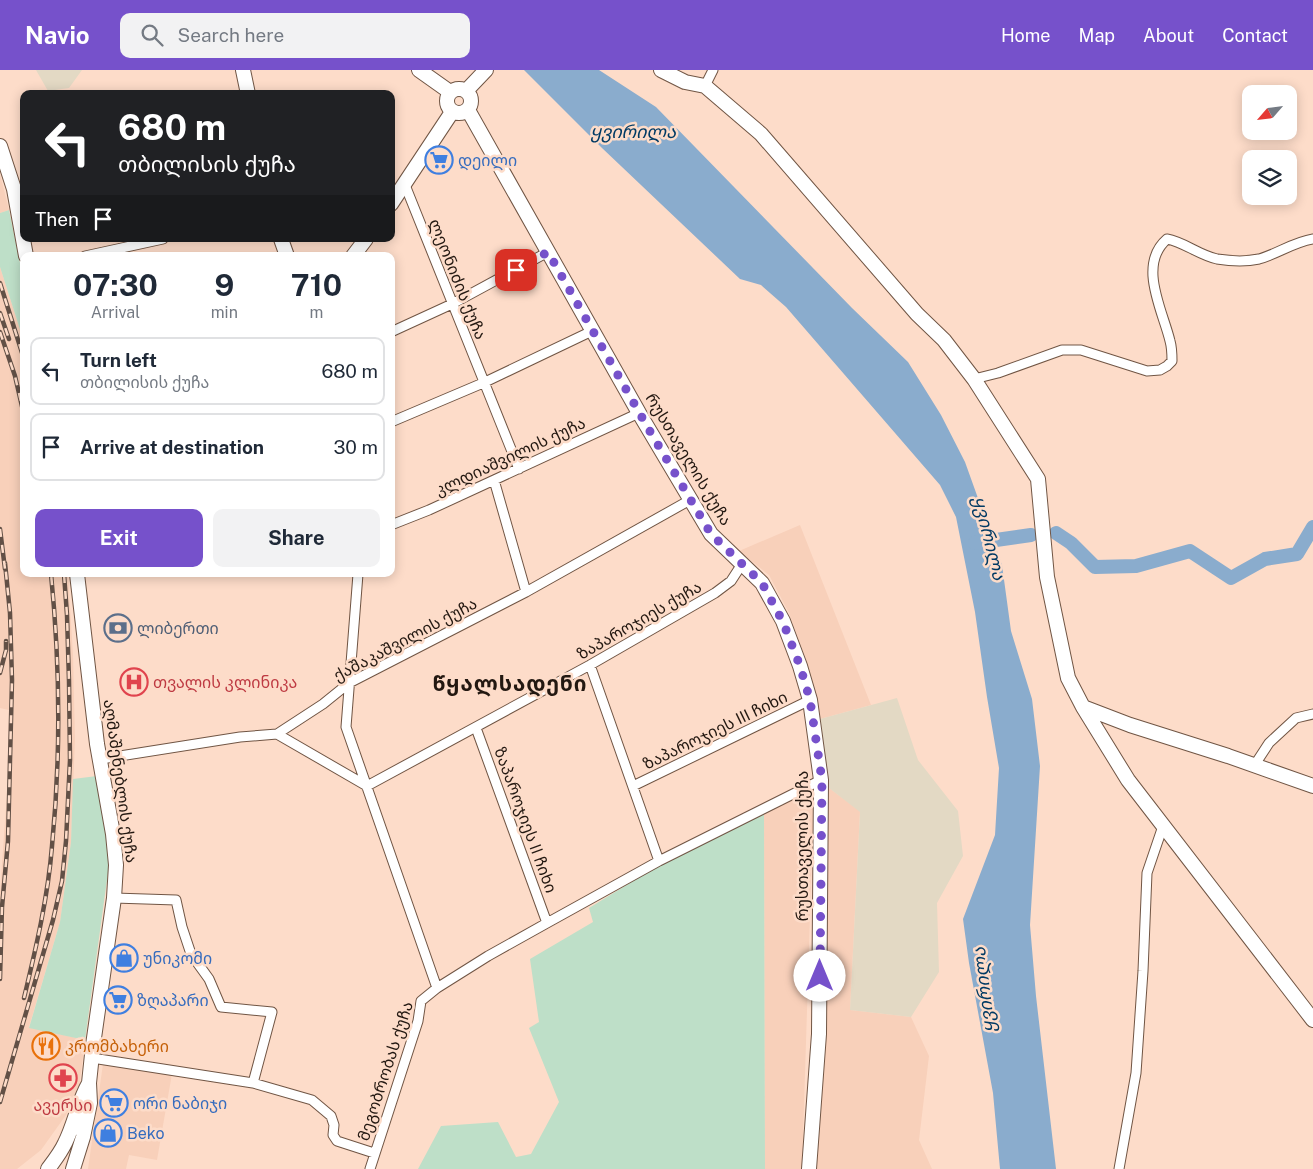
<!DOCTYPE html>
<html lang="en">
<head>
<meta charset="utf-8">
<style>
	body { margin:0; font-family:"Public Sans","Noto Sans Georgian",sans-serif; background:#f2f2f3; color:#1f2937; height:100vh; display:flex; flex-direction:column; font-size:19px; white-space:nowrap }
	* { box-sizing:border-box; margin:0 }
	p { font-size:16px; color:#747a83 }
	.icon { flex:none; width:28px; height:28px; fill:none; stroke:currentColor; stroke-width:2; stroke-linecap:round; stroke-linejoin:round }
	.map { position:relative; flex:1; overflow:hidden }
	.drawer { position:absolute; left:20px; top:182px; width:375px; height:325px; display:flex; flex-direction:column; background:#fff; border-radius:10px; box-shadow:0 2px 12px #0003 }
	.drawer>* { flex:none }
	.banner { position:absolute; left:20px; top:20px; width:375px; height:152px; border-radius:10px; box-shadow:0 2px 12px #0003; background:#202124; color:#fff; overflow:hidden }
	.needle { width:32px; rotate:242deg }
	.buttons { position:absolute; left:1242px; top:15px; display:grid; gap:10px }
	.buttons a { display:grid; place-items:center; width:55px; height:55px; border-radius:10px; background:#fff; box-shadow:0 2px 12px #0003; font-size:25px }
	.pin { position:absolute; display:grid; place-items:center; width:42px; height:42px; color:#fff; margin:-21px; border-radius:10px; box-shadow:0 2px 8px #0006 }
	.me { position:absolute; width:55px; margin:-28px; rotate:0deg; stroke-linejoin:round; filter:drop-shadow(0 0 4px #0008) }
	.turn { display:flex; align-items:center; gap:18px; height:105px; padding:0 15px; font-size:22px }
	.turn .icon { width:65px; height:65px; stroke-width:2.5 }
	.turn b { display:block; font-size:35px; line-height:42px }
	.then { display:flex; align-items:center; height:48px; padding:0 15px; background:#0003; gap:10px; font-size:19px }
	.eta { display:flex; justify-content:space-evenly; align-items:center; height:85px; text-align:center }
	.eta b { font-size:30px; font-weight:700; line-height:35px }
	.action { display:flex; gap:10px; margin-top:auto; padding:10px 15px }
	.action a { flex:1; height:58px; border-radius:10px; background:#7651cb; color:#fff; font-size:20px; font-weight:700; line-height:58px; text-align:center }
	.action a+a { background:#f2f2f3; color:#1f2937 }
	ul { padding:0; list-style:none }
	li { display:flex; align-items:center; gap:15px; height:68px; margin:0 10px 8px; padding:0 5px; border:2px solid #e0e1e3; border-radius:10px }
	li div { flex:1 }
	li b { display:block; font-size:19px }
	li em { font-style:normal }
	header { display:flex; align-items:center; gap:30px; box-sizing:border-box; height:70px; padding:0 25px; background:#7651cb; color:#fff }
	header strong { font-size:24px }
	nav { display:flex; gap:28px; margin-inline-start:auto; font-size:18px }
	.search { width:350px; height:45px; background:#f2f2f3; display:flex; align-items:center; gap:12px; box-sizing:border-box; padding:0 18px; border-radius:10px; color:#747a83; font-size:19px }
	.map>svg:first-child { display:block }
	.built { fill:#f8d0ba }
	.industrial { fill:#e3d9c4 }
	.green { fill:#bedfc8 }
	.water { fill:#8aaccd }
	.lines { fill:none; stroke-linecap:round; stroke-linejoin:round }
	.river { stroke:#8aaccd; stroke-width:14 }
	.street-casing { stroke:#705544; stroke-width:11 }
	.secondary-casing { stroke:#705544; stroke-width:16 }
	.street { stroke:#fff; stroke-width:9 }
	.secondary { stroke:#fff; stroke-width:14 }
	.rail-casing { stroke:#625046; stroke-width:4.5 }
	.rail { stroke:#fddcc9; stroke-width:2.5; stroke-dasharray:8; stroke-linecap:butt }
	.route { stroke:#7651cb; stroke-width:9; stroke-dasharray:0 16.2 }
	.labels { text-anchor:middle; stroke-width:5; stroke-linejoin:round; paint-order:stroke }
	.shop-label { font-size:16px; fill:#366cbe; stroke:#fddcc9; text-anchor:start }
	.street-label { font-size:16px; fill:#231811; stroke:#fddcc9 }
	.service-label { font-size:16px; fill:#4e5e75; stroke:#fddcc9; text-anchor:start }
	.health-label { font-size:16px; fill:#be3a42; stroke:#fddcc9; text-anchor:start }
	.food-label { font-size:16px; fill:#c56008; stroke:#fddcc9; text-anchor:start }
	.water-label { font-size:18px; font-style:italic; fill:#003a64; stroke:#fddcc9 }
	.district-label { font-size:21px; font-weight:bold; letter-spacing:1px; fill:#231811; stroke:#fddcc9 }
</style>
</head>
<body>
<header>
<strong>Navio</strong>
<div class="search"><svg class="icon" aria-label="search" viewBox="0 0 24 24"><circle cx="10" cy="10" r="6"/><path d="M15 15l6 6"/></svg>Search here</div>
<nav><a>Home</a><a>Map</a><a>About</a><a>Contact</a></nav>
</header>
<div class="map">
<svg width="1313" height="1099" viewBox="0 0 1313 1099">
	<rect width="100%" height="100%" fill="#fddcc9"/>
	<path class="built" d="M 0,104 L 9,140 L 0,143 Z
		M 0,197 L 24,272 L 24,504 L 68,504 L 73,585 L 75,669 L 71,772 L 60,852 L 29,957 L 85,970 L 79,1018 L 66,1045 L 41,1080 L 17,1099 L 0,1099 L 0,822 L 7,723 L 9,640 L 0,638 Z
		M 800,455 L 871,635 L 820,649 L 809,598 L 789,543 L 769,505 L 739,481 Z
		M 829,718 L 860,741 L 850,940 L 911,947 L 929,986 L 919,1070 L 932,1099 L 815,1099 Z
		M 814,719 L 802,1099 L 765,1099 L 764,743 Z
		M 104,987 L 173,998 L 157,1090 L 129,1085 L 126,1099 L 88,1099 Z"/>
	<path class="industrial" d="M 36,0 L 82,0 L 69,18 L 48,21 Z
		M 897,628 L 918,690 L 958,741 L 963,786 L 937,833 L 939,902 L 911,947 L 850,940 L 860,742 L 829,718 L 820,649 Z"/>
	<path class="green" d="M 9,140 L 24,212 L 24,272 L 0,197 L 0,143 Z
		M 97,706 L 110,788 L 85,970 L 29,958 L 60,852 L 71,772 L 73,709 Z
		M 764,743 L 765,1099 L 418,1099 L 441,1056 L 498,1052 L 516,1087 L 531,1084 L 559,1032 L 529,958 L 539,952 L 530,889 L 593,852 L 589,838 L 651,800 Z"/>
	<path class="water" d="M 524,0 L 599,0 L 656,37 L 852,238 L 908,292 L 941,345 L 965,392 L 1002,495 L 1011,561 L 1032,629 L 1040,696 L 1030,855 L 1036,926 L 1056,1099 L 1000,1099 L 993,1023 L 969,893 L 963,849 L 995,765 L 999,698 L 987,627 L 975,542 L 956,447 L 940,415 L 786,237 L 761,215 L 740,209 L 602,78 Z"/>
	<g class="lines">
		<path class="river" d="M 1056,463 L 1071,473 L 1095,497 L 1136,496 L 1190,481 L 1231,508 L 1265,489 L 1297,484 L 1313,457
			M 975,473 L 1031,465"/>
		<g class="street-casing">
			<path id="street" d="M 705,16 L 713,0
				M 405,115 L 519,399
				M 85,186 L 163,169
				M 391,262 L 452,234 L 548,182
				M 974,309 L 998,303 L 1062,280 L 1081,280 L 1147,301 L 1160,300 L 1167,296 L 1172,291 C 1172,284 1172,278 1170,271 C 1163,241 1137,195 1167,169 C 1184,172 1199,185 1217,189 C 1230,191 1245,192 1259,189 C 1277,184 1294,172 1313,169
				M 391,352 L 483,313 L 592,261
				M 494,410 L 526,522
				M 391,455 L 429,440 L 639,343
				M 358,504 L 346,657 L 437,918
				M 590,595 L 659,791
				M 476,658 L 547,853
				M 277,664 L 323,634 L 349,613 L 526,522 L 690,430
				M 101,689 L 240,667 L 277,664 L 367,716 L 590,595 L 715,523 L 731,511 L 742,494
				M 1254,696 L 1269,673 L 1296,648 L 1313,644
				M 633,716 L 810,630
				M 114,828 L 176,830 L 182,857 L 191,884 L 209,909 L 221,937 L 272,942 L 253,1013
				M 92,988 L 253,1013 L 312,1030 L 331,1046 L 334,1055 L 333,1065 L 337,1071 L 374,1083
				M 370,1099 L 418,951 L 421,931 L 437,918 L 488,886 L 547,853 L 659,791 L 821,710
				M 1119,1099 L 1136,1003 L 1143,901 L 1147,803 L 1163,756"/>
		</g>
		<g class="secondary-casing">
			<path id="secondary" d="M 243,0 L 248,24
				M 419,0 L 450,22
				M 661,0 L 685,12 L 705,16 L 761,64 L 917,244 L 944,270 L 974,309 L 1038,409 L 1047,507 L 1068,608 L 1083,637 L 1128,710 L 1313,950
				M447 31a12 12 0 1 1 24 0a12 12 0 1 1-24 0Z
				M 466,21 L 486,0
				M 468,40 L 639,343 L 711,464 L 762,513 L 783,551 L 800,596 L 810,630 L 821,710 L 819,964 L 809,1099
				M 0,76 L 14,119 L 26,186
				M 391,134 L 452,42
				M 281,169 L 287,186
				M 353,186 L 366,169
				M 1083,637 L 1130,655 L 1228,686 L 1313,716
				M 48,1099 C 54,1091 61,1082 65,1073 C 75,1053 78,1032 89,1013
				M 73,1099 L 83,1067 L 90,1033 L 89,1013 L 93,975 L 114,828 L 116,795 L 113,764 L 97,674 L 77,504"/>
		</g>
		<use href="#street" class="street"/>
		<use href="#secondary" class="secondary"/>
		<g class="rail-casing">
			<path id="rail" d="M 0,213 L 24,289
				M 0,243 L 9,269
				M 0,262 L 15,306 L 24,345
				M 0,459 L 5,499
				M 0,603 L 6,580 L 6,571
				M 0,909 L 2,837 L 8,771 L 12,610 L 10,543 L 5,493
				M 24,928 C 36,878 48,827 52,776 C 61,685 60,594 51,504
				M 0,1032 L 53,850 L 62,811 L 66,771 L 70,690 L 69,611 L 67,545 L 64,504"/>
		</g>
		<use href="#rail" class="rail"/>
	</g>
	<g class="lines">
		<path class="route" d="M 516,200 L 548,182 L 648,358 L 711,464 L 762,513 L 783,552 L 800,596 L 810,630 L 822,710 L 820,906"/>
	</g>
	<defs>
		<g id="supermarket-ring" transform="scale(1.4375)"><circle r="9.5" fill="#fddcc9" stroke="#3f7fe0" stroke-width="1.5"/><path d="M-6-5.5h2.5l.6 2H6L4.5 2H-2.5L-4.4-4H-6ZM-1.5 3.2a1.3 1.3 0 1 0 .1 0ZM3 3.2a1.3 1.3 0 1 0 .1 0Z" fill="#3f7fe0"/></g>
		<g id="bank-ring" transform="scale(1.4375)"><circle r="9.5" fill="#fddcc9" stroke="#5c6f8a" stroke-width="1.5"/><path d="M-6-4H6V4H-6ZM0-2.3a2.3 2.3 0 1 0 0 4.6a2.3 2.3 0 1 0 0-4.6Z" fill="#5c6f8a"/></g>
		<g id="hospital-ring" transform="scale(1.4375)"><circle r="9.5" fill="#fddcc9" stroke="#e0444e" stroke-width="1.5"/><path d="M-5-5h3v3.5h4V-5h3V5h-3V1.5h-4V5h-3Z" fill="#e0444e"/></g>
		<g id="shop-ring" transform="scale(1.4375)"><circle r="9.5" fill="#fddcc9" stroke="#3f7fe0" stroke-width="1.5"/><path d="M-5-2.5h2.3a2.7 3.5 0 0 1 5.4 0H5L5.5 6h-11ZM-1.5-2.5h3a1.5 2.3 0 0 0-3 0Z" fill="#3f7fe0"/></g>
		<g id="restaurant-ring" transform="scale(1.4375)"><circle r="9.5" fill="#fddcc9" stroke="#e8710a" stroke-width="1.5"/><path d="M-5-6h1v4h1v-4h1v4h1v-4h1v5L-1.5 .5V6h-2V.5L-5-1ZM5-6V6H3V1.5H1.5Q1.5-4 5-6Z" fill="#e8710a"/></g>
		<g id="pharmacy-ring" transform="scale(1.4375)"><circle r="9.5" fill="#fddcc9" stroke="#e0444e" stroke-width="1.5"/><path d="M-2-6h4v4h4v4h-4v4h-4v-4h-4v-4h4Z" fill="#e0444e"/></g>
	</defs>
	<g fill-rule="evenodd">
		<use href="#supermarket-ring" x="439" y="90"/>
		<use href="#bank-ring" x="118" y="558"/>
		<use href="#hospital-ring" x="134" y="612"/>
		<use href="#shop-ring" x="124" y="888"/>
		<use href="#supermarket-ring" x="118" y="930"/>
		<use href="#restaurant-ring" x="46" y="976"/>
		<use href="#pharmacy-ring" x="63" y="1008"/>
		<use href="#supermarket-ring" x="114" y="1033"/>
		<use href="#shop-ring" x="108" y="1063"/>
	</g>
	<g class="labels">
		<g class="shop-label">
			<text x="458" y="96">დეილი</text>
			<text x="143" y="894">უნიკომი</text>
			<text x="137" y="936">ზღაპარი</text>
			<text x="133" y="1039">ორი ნაბიჯი</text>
			<text x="127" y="1069">Beko</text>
		</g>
		<g class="street-label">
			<text transform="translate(458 209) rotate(68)" y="6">ლეონიძის ქუჩა</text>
			<text transform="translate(510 386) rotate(-25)" y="6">კლდიაშვილის ქუჩა</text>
			<text transform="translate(689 389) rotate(59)" y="6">რუსთაველის ქუჩა</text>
			<text transform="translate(639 550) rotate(-30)" y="6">ზაპაროჯიეს ქუჩა</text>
			<text transform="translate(405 569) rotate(-28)" y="6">ქაშაკაშვილის ქუჩა</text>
			<text transform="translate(715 660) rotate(-26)" y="6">ზაპაროჯიეს III ჩიხი</text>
			<text transform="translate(121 711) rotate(82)" y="6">აღმაშენებლის ქუჩა</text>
			<text transform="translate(526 750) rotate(70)" y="6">ზაპაროჯიეს II ჩიხი</text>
			<text transform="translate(802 776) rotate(-90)" y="6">რუსთაველის ქუჩა</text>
			<text transform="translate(385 1001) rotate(-72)" y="6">მეგობრობას ქუჩა</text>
		</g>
		<g class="service-label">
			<text x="137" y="564">ლიბერთი</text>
		</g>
		<g class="health-label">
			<text x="153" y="618">თვალის კლინიკა</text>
			<text x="63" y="1041" text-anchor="middle">ავერსი</text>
		</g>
		<g class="food-label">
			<text x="65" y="982">კრომბახერი</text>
		</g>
		<g class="water-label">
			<text x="633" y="68">ყვირილა</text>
			<text transform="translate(989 468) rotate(76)" y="6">ყვირილა</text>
			<text transform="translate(984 920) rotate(-97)" y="6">ყვირილა</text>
		</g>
		<g class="district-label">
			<text x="510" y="621">წყალსადენი</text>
		</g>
	</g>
</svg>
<div class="buttons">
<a><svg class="needle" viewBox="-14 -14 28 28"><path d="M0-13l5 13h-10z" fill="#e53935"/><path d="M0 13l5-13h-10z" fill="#747a83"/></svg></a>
<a><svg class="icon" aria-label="layers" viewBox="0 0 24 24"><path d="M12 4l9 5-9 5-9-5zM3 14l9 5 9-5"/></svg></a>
</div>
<div class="pin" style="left:516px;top:200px;background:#d93025"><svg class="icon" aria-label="arrive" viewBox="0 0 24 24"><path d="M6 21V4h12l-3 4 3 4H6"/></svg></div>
<svg class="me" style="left:820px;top:906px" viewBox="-20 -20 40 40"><circle r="19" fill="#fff"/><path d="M0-13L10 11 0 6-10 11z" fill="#7651cb"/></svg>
<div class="banner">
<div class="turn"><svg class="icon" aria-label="left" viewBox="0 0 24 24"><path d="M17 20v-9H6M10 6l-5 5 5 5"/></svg><div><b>680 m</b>თბილისის ქუჩა</div></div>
<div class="then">Then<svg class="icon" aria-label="arrive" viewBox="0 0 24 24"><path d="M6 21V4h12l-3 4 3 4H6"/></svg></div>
</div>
<section class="drawer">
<div class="eta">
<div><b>07:30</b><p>Arrival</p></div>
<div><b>9</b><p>min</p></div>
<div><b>710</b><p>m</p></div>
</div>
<ul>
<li><svg class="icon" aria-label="left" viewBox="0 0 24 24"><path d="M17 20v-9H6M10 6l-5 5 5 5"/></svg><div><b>Turn left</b><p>თბილისის ქუჩა</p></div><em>680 m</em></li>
<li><svg class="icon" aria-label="arrive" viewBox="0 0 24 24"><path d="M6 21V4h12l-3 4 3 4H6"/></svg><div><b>Arrive at destination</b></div><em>30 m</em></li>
</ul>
<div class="action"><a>Exit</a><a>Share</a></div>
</section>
</div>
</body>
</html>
